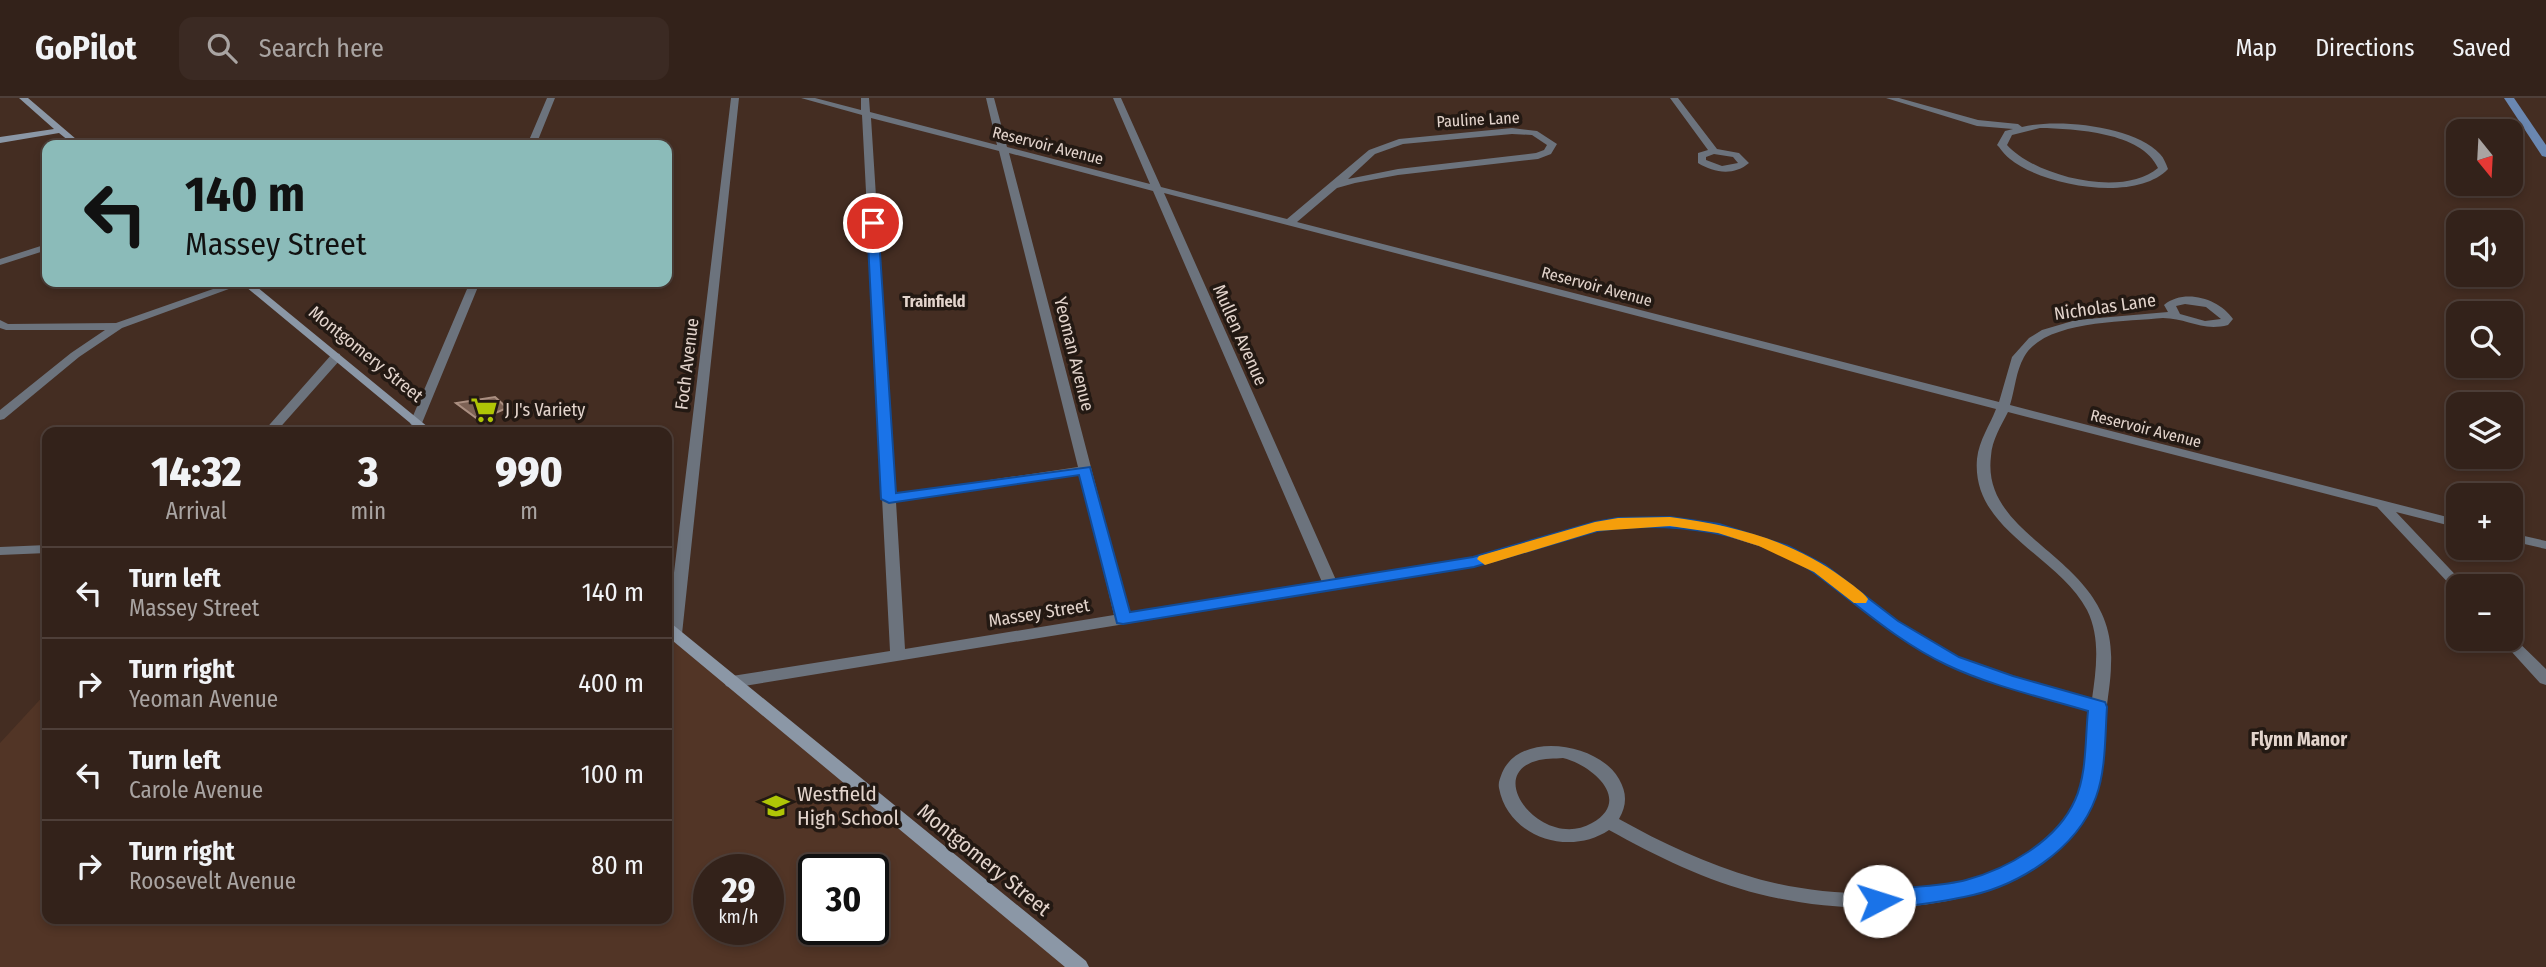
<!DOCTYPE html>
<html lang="en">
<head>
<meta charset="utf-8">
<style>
	body { margin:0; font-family:"Fira Sans Condensed",sans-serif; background:#3b2a23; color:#f1f3f6; height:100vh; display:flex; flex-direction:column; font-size:26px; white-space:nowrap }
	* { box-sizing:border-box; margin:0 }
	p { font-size:23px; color:#a9a4a2 }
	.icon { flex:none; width:38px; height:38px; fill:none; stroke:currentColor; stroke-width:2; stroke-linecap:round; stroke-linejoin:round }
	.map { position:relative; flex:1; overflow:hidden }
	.sheet { position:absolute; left:42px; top:329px; width:630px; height:497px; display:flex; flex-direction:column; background:#33221a; border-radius:14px; box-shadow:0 4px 10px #0003,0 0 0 2px #4e3f39 }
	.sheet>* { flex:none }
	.top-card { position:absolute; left:42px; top:42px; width:630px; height:147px; border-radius:14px; box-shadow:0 4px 10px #0003,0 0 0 2px #4e3f39; background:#8bbbb9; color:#111; overflow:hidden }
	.needle { width:46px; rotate:162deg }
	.controls { position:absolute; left:2446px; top:21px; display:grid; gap:14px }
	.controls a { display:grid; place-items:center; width:77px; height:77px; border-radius:14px; background:#33221a; box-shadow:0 4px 10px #0003,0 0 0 2px #4e3f39; font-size:35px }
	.speed { position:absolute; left:693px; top:756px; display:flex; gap:14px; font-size:35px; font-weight:700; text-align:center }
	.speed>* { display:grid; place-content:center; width:91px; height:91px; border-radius:50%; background:#33221a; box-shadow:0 4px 10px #0003,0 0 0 2px #4e3f39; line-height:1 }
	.speed small { font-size:18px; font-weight:400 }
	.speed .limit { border:4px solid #111; border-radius:10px; background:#fff; color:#111 }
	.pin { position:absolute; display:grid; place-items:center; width:60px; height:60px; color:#fff; margin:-30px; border:4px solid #fff; border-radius:50%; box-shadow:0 2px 7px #0007 }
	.me { position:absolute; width:77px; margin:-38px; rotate:85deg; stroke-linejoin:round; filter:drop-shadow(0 0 5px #0008) }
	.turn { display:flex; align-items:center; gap:24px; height:147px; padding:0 28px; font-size:32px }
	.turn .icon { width:91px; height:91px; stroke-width:2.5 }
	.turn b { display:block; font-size:49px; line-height:60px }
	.eta { display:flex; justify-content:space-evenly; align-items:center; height:119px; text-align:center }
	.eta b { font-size:42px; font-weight:800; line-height:49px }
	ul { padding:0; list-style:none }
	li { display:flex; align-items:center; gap:21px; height:91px; padding:0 28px; border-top:2px solid #4e3f39 }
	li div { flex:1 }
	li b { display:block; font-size:26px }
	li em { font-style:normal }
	header { display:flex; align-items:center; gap:42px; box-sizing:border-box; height:98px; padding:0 35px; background:#33221a; border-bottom:2px solid #4e3f39 }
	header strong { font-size:33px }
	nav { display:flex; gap:38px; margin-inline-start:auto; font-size:24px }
	.search { width:490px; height:63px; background:#3b2a23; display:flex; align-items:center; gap:18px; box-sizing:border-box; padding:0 24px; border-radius:14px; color:#a9a4a2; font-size:26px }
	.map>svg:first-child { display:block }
	.built { fill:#523526; fill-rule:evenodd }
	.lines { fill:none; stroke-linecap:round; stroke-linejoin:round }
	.canal { fill:#6a87b1; fill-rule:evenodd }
	.building { fill:#7d6255; stroke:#ab8f81; stroke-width:2 }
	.street { fill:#6c737d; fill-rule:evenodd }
	.secondary { fill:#8b97a6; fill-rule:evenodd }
	.route { fill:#1a73e8; stroke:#114b97; stroke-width:2 }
	.slow { fill:#f59e0b }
	.labels { text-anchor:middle; stroke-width:7; stroke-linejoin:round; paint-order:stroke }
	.far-street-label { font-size:16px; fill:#e3d4cc; stroke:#231913 }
	.far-neighbourhood-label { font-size:16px; font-weight:bold; fill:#e3d4cc; stroke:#231913 }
	.street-label { font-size:18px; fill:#e3d4cc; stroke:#231913 }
	.poi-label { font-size:18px; fill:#e3d4cc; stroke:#231913; text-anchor:start }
	.neighbourhood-label { font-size:19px; font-weight:bold; fill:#e3d4cc; stroke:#231913 }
	.near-poi-label { font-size:21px; fill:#e3d4cc; stroke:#231913; text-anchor:start }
	.near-street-label { font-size:21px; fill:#e3d4cc; stroke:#231913 }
</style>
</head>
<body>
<header>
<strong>GoPilot</strong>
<div class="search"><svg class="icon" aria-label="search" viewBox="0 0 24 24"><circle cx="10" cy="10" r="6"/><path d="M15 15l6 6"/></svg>Search here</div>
<nav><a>Map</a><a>Directions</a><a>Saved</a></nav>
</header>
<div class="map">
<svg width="2546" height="869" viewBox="0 0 2546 869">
	<rect width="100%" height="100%" fill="#442d22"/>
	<path class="built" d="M 667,530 L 1080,869 L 0,869 L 0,645 L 47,594 L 47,821 L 667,821 ZM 709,772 L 768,772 L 768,831 L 709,831 ZM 814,772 L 873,772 L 873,831 L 814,831 Z"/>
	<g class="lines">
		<path class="canal" d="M 2504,0 L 2514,0 L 2546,47 L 2546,59 L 2542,58 Z"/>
	</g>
	<path class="building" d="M 495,299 L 507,310 L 479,322 L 456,305 Z"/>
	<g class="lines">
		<path class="street" d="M 547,0 L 555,0 L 536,47 L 527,47 Z
			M 731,0 L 739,0 L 682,536 L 679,540 L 669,540 L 667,533 Z
			M 801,0 L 815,0 L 861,12 L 861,0 L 869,0 L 870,14 L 997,47 L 986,0 L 994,0 L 1007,49 L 1150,86 L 1113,0 L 1121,0 L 1161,89 L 1287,121 L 1369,52 L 1399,41 L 1512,30 L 1537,33 L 1557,46 L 1551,56 L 1538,61 L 1398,77 L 1355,85 L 1337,90 L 1297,124 L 1999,304 L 2012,259 L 2029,240 L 2042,232 L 2076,222 L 2168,214 L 2164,207 C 2185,190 2219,201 2233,221 L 2228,227 C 2202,234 2187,220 2163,220 C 2125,224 2044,222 2024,259 C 2016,273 2015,291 2010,307 L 2459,422 L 2459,430 L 2396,414 L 2466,488 L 2459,488 L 2459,493 L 2454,491 L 2377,409 L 2008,314 C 2001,328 1992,342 1991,358 C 1980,445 2117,458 2111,566 C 2111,584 2107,601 2106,619 C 2103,647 2105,681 2092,707 C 2033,819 1866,823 1759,796 C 1707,783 1656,758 1609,732 C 1569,759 1508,739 1499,690 C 1498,684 1500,681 1502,675 C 1520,632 1599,645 1619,681 C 1627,695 1627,707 1619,721 C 1662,745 1707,766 1755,780 C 1853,808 2023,807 2077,701 C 2090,676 2087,640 2090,613 L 2001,587 L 1947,567 L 1887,531 L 1814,474 L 1778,454 L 1717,435 L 1670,427 L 1618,429 L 1597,433 L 1474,469 L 732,590 L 726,588 L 724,584 L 726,580 L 732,578 L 890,553 L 862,17 ZM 871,20 L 999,53 L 1078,369 L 895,396 ZM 1512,36 L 1532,37 L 1547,47 L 1544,52 L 1536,55 L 1398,71 L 1348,81 L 1375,56 L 1403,46 ZM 1009,55 L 1153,93 L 1322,484 L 1129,515 ZM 1164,95 L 1996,311 C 1990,327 1979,342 1977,361 C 1971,432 2058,457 2087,512 C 2101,540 2096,572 2092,601 L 2012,579 L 1959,559 L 1897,523 L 1824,468 L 1788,448 L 1719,427 L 1670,419 L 1618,421 L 1595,425 L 1473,460 L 1336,482 ZM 2185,206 L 2206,209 L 2221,221 L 2205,223 L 2180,216 L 2176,208 ZM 1080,377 L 1114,517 L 905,551 L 896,404 ZM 1563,660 C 1592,667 1633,702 1592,725 C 1544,753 1483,678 1536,663 C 1544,660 1555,661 1563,660 Z
			M 1670,0 L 1678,0 L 1717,51 L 1739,55 L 1749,65 C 1734,78 1714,75 1698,65 L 1698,55 L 1708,52 ZM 1714,56 L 1733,59 L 1738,65 L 1722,68 L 1706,62 L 1706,59 Z
			M 1886,0 L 1899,0 L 1978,22 L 2018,26 L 2022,29 C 2057,20 2135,28 2160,56 C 2164,60 2166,66 2168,71 C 2136,105 2043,88 2010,61 C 2006,58 2002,53 1999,49 L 1997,47 L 2005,33 L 2013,31 L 1977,28 ZM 2040,30 C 2075,31 2142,34 2158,70 C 2123,100 2036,79 2007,47 L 2012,37 Z
			M 47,146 L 47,152 L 0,167 L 0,161 Z
			M 233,184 L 248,184 L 122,230 L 79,259 L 4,321 L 0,322 L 0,312 L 71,255 L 105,232 L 6,232 L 0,230 L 0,222 L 8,226 L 116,225 Z
			M 470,184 L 480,184 L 422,325 L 420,328 L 412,328 L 410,325 Z
			M 336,255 L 340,256 L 340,262 L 276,334 L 263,334 L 332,256 Z
			M 2511,435 L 2546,443 L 2546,451 L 2511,443 Z
			M 47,447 L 47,455 L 0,457 L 0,449 Z
			M 2511,537 L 2546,571 L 2546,587 L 2540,585 L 2500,541 L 2511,541 Z"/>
		<path class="secondary" d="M 19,0 L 28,0 L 83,47 L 74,47 L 59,35 L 0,45 L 0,39 L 54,31 Z
			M 240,184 L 251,184 L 434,334 L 421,334 Z
			M 667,525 L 672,526 L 1086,863 L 1089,869 L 1065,869 L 667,538 Z"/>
	</g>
	<path class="route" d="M 873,122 L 878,125 L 896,395 L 1090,369 L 1130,514 L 1473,459 L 1595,424 L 1618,420 L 1670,419 L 1719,426 L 1788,448 L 1825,467 L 1898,523 L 1959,559 L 2013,578 L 2105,604 L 2107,609 C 2105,638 2106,672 2096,699 C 2077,752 2017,789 1964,799 C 1936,805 1907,808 1879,812 L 1871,809 L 1868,803 L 1871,797 C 1901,787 1935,790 1966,782 C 2007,771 2057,743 2075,702 C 2087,676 2085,641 2088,613 C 2041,599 1991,588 1947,567 C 1898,544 1859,508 1816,476 C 1757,433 1667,422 1597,433 L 1474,469 L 1123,526 L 1117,525 L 1079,377 L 889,405 L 881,401 L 867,125 Z"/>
	<path class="slow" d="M 1670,419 C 1732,427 1792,442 1843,480 C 1852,487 1862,493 1868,501 L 1866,505 L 1854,505 L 1814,474 L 1759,448 L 1718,435 L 1670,428 L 1597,433 L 1485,467 L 1477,461 L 1479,458 L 1595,424 L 1618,420 Z"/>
	<defs>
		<g id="supermarket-bare" transform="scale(2.1)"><path d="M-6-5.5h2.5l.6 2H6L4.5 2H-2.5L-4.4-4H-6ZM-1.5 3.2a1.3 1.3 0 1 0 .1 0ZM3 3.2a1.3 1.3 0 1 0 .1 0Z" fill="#afc506" stroke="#231913" stroke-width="2.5" paint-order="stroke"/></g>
		<g id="school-bare" transform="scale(2.1)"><path d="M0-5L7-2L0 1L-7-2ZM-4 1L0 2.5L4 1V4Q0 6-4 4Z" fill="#afc506" stroke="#231913" stroke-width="2.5" paint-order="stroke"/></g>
	</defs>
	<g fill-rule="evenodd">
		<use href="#supermarket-bare" x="484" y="312"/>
		<use href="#school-bare" x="776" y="708"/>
	</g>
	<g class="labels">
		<g class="far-street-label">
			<text transform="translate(1478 21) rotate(-3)" y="6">Pauline Lane</text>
			<text transform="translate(1048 47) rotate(14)" y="6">Reservoir Avenue</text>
			<text transform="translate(1597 188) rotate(15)" y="6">Reservoir Avenue</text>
			<text transform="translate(2146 330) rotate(14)" y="6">Reservoir Avenue</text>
		</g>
		<g class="far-neighbourhood-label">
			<text x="934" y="209">Trainfield</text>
		</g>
		<g class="street-label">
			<text transform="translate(2105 209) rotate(-8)" y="6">Nicholas Lane</text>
			<text transform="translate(1240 237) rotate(66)" y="6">Mullen Avenue</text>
			<text transform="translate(366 256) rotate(39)" y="6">Montgomery Street</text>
			<text transform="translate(1074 256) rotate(76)" y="6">Yeoman Avenue</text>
			<text transform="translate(687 266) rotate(-83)" y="6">Foch Avenue</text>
			<text transform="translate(1039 515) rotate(-9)" y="6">Massey Street</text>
		</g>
		<g class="poi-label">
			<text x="505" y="318">J J's Variety</text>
		</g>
		<g class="neighbourhood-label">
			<text x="2299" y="648">Flynn Manor</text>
		</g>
		<g class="near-poi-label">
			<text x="797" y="703">Westfield<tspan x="797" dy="24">High School</tspan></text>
		</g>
		<g class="near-street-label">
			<text transform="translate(984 762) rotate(39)" y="7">Montgomery Street</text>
		</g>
	</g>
</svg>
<div class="controls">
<a><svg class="needle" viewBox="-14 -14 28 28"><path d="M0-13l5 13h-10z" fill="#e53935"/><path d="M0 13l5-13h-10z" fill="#a9a4a2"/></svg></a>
<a><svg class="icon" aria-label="sound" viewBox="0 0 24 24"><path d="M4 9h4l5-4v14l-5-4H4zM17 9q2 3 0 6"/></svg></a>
<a><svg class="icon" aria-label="search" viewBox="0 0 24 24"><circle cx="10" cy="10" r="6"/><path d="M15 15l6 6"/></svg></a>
<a><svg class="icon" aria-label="layers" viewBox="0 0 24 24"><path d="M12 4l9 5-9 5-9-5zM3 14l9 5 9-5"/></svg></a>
<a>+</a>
<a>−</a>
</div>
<div class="speed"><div>29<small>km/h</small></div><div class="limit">30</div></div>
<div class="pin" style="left:873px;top:125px;background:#d93025"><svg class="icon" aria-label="arrive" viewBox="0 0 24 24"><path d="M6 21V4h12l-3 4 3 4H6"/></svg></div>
<svg class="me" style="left:1879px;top:803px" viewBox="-20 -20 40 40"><circle r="19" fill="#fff"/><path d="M0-13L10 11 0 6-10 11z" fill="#1a73e8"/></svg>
<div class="top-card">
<div class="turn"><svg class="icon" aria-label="left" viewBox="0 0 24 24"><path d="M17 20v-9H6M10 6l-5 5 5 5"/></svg><div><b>140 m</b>Massey Street</div></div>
</div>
<section class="sheet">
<div class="eta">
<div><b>14:32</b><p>Arrival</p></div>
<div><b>3</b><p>min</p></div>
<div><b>990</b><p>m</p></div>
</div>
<ul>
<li><svg class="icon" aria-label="left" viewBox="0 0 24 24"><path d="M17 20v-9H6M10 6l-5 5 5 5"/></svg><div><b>Turn left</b><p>Massey Street</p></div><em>140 m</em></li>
<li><svg class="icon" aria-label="right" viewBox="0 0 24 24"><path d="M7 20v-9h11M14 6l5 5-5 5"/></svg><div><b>Turn right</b><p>Yeoman Avenue</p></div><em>400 m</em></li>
<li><svg class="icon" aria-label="left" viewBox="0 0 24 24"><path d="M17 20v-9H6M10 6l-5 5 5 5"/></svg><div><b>Turn left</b><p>Carole Avenue</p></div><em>100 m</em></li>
<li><svg class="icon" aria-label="right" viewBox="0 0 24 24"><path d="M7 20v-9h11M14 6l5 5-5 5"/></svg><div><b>Turn right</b><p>Roosevelt Avenue</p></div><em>80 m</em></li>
</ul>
</section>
</div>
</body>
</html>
